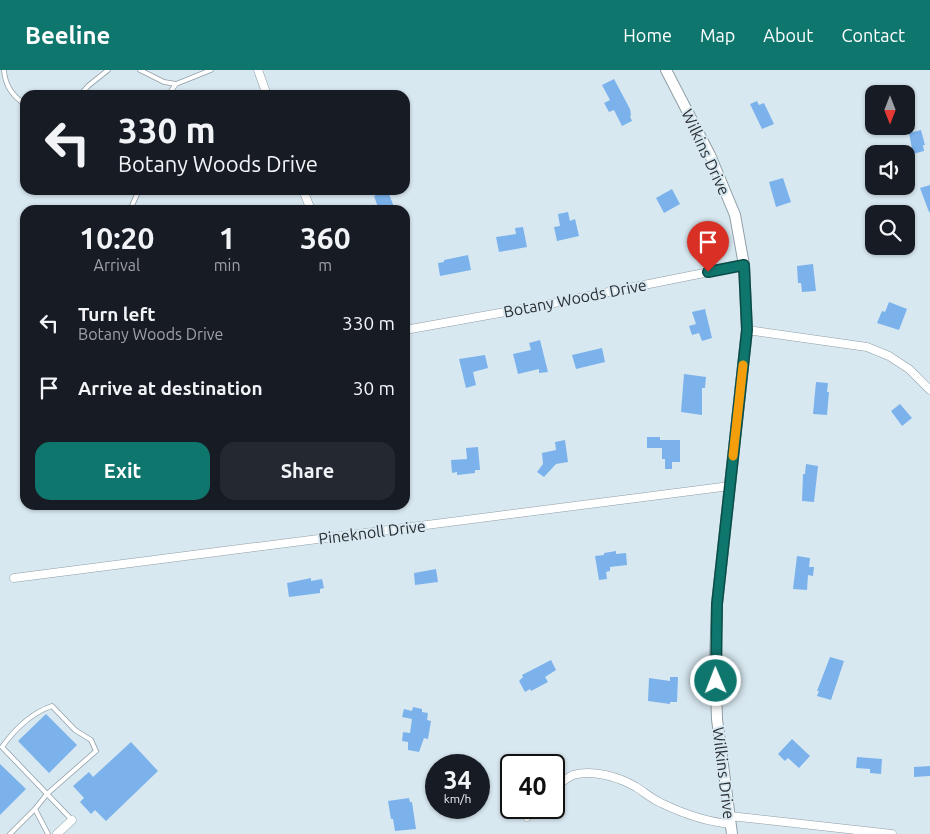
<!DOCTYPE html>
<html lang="en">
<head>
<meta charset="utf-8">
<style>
	body { margin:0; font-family:Ubuntu,sans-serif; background:#242831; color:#f1f3f6; height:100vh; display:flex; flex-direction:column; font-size:19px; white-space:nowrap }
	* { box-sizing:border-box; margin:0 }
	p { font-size:16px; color:#9ea1a6 }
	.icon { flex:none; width:28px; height:28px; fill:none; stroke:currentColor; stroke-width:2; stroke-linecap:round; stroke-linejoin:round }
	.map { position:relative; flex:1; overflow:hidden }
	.details { position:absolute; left:20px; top:135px; width:390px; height:305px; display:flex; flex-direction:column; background:#171b24; border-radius:15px; box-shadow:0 1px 4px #0004 }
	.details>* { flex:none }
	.guide { position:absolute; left:20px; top:20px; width:390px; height:105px; border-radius:15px; box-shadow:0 1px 4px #0004; background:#171b24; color:#f1f3f6; overflow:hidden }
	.needle { width:32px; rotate:180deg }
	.controls { position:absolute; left:865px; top:15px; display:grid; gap:10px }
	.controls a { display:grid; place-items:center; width:50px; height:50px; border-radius:10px; background:#171b24; box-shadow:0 1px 4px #0004; font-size:25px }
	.speed { position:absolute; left:425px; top:684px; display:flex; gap:10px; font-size:25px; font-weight:700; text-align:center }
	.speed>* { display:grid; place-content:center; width:65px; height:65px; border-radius:50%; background:#171b24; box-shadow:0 1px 4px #0004; line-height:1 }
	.speed small { font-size:12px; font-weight:400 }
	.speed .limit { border:2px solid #111; border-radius:8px; background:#fff; color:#111 }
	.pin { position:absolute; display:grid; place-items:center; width:42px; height:42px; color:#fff; margin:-51px -21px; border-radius:50% 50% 50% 0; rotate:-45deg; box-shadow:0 0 5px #0007 }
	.pin .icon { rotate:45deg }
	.me { position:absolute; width:55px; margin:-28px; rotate:359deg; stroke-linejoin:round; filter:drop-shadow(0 0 4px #0008) }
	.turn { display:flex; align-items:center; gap:18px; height:105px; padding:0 15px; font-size:22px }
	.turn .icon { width:65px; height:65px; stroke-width:2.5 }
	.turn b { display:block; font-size:35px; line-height:42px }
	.eta { display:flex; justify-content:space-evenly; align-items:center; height:85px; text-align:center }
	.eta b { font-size:30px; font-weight:600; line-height:35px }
	.cta { display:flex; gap:10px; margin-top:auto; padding:10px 15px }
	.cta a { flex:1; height:58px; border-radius:15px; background:#0f766e; color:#fff; font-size:20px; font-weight:600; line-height:58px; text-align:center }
	.cta a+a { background:#242831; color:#f1f3f6 }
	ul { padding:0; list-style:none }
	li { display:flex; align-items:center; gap:15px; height:65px; padding:0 15px }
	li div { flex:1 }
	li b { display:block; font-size:19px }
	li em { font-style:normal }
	header { display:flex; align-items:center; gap:30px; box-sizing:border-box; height:70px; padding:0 25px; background:#0f766e; color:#fff }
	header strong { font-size:24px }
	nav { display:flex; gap:28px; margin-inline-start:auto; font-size:18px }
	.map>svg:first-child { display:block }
	.building { fill:#7bb2ec }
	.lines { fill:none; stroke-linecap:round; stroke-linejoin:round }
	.service-casing { stroke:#8f9ea6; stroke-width:5.5 }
	.minor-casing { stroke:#8f9ea6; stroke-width:9 }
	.tertiary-casing { stroke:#8f9ea6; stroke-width:12 }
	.service { stroke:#fff; stroke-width:4 }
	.minor { stroke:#fff; stroke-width:8 }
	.tertiary { stroke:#fff; stroke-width:10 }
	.route-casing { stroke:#0a4d48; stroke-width:12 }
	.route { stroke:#0f766e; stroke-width:9 }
	.slow { stroke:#f59e0b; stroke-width:9 }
	.labels { text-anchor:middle; stroke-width:4; stroke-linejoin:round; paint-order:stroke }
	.street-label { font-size:16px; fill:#2a2f33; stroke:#d8e8f0 }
</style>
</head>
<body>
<header>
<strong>Beeline</strong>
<nav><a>Home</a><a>Map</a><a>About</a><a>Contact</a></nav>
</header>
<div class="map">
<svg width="930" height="764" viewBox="0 0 930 764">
	<rect width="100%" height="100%" fill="#d8e8f0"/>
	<path class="building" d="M 614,9 L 630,39 L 631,45 L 630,46 L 632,51 L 622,56 L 614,40 L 609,42 L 604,33 L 610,30 L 602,15 Z
		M 757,31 L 759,35 L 764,33 L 774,54 L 762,59 L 750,34 Z
		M 921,60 L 925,75 L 923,75 L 924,81 L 913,84 L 909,63 Z
		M 783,108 L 791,132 L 776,137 L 769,112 Z
		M 930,115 L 930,142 L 929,142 L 920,118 Z
		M 672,119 L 680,134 L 664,143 L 656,128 Z
		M 388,121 L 395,140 L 379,140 L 374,126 Z
		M 568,142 L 570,151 L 575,149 L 579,166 L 557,171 L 554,157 L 560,156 L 558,144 Z
		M 523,157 L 527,177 L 499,182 L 496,167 L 516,164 L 515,158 Z
		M 468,185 L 471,200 L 440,206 L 438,193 L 444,192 L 444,190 Z
		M 813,194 L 816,221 L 802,222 L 801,213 L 798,213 L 797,196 Z
		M 889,232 L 907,239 L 899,260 L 877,253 L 882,241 L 885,242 Z
		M 705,239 L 712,268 L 702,271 L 699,263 L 692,265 L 689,256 L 696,254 L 692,242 Z
		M 540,270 L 548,302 L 539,303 L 539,299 L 518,304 L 513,284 L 531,280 L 529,273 Z
		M 602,278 L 605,292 L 576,299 L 572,285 Z
		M 485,285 L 488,298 L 473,302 L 476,315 L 466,318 L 459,289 Z
		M 684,304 L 706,307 L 705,318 L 702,318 L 702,345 L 681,342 Z
		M 816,312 L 828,313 L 827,322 L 829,322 L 827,345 L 813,344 Z
		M 900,334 L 912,348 L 902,356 L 891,341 Z
		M 647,367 L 660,367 L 660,370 L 680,370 L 680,392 L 672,392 L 672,399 L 665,399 L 665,389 L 662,389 L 662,378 L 647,378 Z
		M 565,370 L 568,392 L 556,394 L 544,407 L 537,402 L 543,394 L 542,383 L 556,380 L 555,372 Z
		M 478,377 L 480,400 L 475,400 L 475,403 L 457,405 L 457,402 L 452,403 L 451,390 L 467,389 L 466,378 Z
		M 806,394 L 818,396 L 814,432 L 802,431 L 803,404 L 805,404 Z
		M 616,481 L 616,484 L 626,483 L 627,495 L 610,497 L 610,501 L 606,502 L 607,509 L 599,510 L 595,486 L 604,485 L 604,483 Z
		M 797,486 L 810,488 L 809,497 L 814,497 L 813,506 L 808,505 L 807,520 L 793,519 Z
		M 436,499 L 438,512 L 415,515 L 414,503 Z
		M 311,508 L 311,511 L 322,509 L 324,518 L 320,519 L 320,523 L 289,527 L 287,513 Z
		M 830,587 L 844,591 L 831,630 L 817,626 L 819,621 L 817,621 Z
		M 551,590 L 556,600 L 545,607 L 548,612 L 531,621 L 530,619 L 525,622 L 519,611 L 523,607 L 522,605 Z
		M 670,607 L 678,607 L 677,632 L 670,632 L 670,634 L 648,631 L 649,608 L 670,611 Z
		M 413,637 L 422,639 L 422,642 L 428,643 L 427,650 L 431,651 L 428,669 L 424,668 L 419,682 L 408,680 L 408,672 L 402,671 L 403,662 L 410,663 L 412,649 L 402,647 L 404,639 L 412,641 Z
		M 46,644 L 77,675 L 49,703 L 18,671 Z
		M 792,669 L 810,686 L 799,698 L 788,688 L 785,691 L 778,684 Z
		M 131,672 L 158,701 L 106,751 L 95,740 L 91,744 L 80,732 L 84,728 L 73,716 L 89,702 L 93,707 Z
		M 857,687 L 882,689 L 881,704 L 870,703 L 870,699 L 856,698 Z
		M 0,694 L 26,719 L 0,745 Z
		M 930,696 L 930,706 L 914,707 L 914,697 Z
		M 409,728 L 410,732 L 412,732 L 416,759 L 395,761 L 393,749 L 391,749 L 388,731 Z"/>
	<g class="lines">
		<g class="service-casing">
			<path id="service" d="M 4,0 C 5,15 12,26 25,34
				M 140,0 L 164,12 L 176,14 L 211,0
				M 80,25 L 88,16 L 108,0
				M 168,25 L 176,14
				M 130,140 L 139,120
				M 10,764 L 35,739
				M 48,764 L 35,739 L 47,724 L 96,681 L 91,670 L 75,660 L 52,636 C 31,643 15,659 2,677 L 72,750"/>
		</g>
		<g class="minor-casing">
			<path id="minor" d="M 258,0 L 267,25
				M 303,120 L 311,140
				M 405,260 L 544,235 L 744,195
				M 747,260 L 867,277 L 889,286 L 909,299 L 930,320
				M 14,508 L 730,416
				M 554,718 C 559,714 567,708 573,705 C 592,699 619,707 636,717 C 644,722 652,729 661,733 C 684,744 706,752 731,754
				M 730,746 L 892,764
				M 527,747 L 534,738
				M 57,764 L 72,750"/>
		</g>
		<g class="tertiary-casing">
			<path id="tertiary" d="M 666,0 L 710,85 L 735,145 L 744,195 L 747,260 L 717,534 L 715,592 L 717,649 L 732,764"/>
		</g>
		<use href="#service" class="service"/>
		<use href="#minor" class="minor"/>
		<use href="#tertiary" class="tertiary"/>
	</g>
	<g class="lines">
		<g class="route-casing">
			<path id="route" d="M 708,202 L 744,195 L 747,260 L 717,534 L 716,611"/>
		</g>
		<use href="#route" class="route"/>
		<path class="slow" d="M 733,386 L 743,295"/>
	</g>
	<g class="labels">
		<g class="street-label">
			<text transform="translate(706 82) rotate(65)" y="6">Wilkins Drive</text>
			<text transform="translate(575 228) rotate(-11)" y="6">Botany Woods Drive</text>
			<text transform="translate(372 462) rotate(-7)" y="6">Pineknoll Drive</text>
			<text transform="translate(724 703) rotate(83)" y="6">Wilkins Drive</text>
		</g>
	</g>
</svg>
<div class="controls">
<a><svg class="needle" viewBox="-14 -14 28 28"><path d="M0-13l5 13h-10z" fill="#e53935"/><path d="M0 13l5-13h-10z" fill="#9ea1a6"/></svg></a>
<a><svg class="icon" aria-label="sound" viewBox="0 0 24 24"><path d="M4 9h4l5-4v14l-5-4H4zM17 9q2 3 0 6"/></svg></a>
<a><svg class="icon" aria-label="search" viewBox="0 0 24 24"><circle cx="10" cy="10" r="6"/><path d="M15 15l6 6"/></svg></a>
</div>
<div class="speed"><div>34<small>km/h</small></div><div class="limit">40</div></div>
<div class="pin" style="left:708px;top:202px;background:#d93025"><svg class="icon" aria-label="arrive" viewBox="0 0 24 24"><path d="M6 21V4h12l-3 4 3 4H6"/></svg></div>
<svg class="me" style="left:716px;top:611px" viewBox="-20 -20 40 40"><circle r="17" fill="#0f766e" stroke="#fff" stroke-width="3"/><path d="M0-11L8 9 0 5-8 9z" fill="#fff"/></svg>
<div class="guide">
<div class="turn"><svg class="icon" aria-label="left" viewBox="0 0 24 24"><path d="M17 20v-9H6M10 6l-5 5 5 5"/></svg><div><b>330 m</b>Botany Woods Drive</div></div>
</div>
<section class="details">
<div class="eta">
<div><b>10:20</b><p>Arrival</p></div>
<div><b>1</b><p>min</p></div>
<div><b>360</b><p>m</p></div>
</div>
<ul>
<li><svg class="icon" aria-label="left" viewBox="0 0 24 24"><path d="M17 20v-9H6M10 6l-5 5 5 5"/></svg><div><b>Turn left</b><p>Botany Woods Drive</p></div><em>330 m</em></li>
<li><svg class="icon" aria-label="arrive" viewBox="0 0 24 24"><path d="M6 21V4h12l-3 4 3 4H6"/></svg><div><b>Arrive at destination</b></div><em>30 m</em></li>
</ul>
<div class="cta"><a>Exit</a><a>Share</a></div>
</section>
</div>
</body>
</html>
